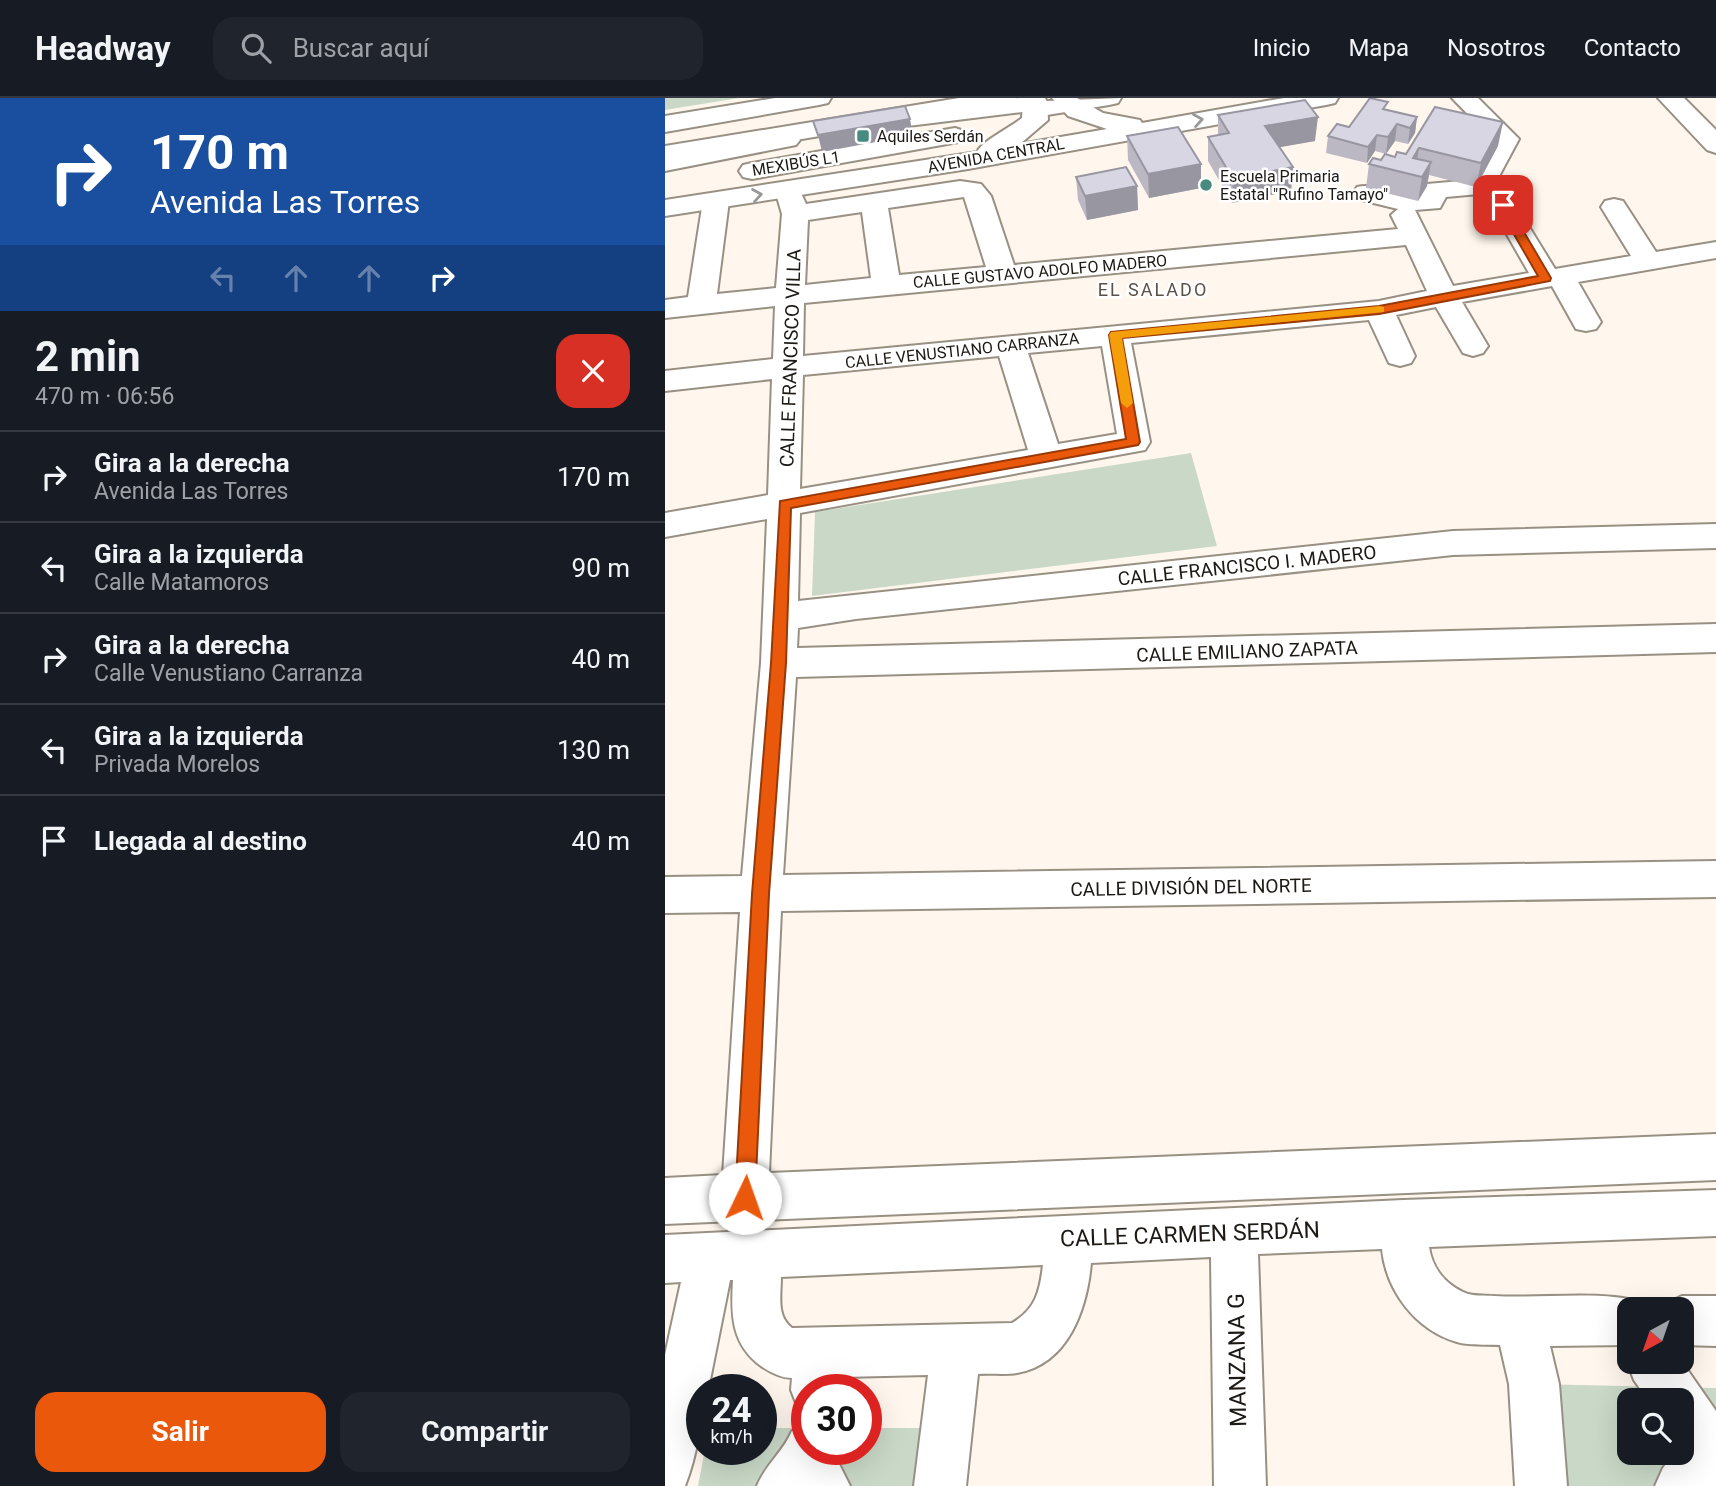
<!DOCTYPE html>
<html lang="es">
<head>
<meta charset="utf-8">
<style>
	body { margin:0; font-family:Roboto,sans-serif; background:#20242c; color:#f1f3f6; height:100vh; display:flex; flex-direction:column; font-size:26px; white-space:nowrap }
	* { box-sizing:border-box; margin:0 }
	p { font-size:23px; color:#9ea1a6 }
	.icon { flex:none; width:38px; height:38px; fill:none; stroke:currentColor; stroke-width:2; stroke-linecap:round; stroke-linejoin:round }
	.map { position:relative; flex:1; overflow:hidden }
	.sheet { display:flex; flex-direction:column; background:#171b24; width:665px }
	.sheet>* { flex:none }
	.hud { background:#1a4fa0; color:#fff; overflow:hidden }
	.needle { width:46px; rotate:220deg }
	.fabs { position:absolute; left:952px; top:1199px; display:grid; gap:14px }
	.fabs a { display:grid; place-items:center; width:77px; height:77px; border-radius:14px; background:#171b24; box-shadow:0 7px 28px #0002; font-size:35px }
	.speed { position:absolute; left:21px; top:1276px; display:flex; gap:14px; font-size:35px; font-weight:700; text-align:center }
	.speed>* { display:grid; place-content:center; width:91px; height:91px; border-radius:50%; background:#171b24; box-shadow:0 7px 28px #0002; line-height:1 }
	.speed small { font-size:18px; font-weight:400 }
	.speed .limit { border:10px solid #d22; background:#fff; color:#111 }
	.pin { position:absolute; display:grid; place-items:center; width:60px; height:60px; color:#fff; margin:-30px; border-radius:14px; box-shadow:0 4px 10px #0006 }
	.me { position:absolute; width:77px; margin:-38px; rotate:3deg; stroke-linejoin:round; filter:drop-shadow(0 0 5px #0008) }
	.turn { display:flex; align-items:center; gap:24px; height:147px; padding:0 35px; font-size:32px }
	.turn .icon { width:91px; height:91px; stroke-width:2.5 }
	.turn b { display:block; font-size:49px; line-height:60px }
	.lanes { display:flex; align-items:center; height:66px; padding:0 35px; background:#0003; justify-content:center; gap:35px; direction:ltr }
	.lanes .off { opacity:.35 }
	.round { display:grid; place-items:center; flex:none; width:74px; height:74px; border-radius:21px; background:#20242c }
	.headline { display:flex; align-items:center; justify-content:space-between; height:119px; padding:0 35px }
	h1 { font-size:42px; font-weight:700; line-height:52px }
	.primary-button { display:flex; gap:14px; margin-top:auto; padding:14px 35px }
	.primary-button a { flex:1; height:80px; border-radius:21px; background:#ea580c; color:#fff; font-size:28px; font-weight:700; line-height:80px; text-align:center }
	.primary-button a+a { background:#20242c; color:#f1f3f6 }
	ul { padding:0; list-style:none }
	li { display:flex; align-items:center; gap:21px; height:91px; padding:0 35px; border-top:2px solid #363941 }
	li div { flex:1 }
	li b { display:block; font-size:26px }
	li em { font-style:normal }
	header { display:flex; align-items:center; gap:42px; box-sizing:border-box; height:98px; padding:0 35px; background:#171b24; border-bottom:2px solid #363941 }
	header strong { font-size:33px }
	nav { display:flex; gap:38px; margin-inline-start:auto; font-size:24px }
	.search { width:490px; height:63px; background:#20242c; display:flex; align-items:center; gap:18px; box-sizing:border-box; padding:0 24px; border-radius:21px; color:#9ea1a6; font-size:26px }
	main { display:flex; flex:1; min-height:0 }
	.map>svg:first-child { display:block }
	.green { fill:#c9d8c7; fill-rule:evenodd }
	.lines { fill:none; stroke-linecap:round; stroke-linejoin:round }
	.minor-casing { stroke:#999084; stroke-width:4 }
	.highway-casing { stroke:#999084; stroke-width:4 }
	.minor { fill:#fff; fill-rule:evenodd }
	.highway { fill:#fff; fill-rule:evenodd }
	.wall { fill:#bbb8c4 }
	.shaded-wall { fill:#9896a0 }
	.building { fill:#d9d6e4; stroke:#9896a0; stroke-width:2 }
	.oneway { stroke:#999896 }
	.route { fill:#ea580c; stroke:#983908; stroke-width:2 }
	.slow { fill:#f59e0b }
	.poi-dot { fill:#478b80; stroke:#fff; stroke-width:2.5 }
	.labels { text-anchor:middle; stroke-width:5; stroke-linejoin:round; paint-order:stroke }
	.far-poi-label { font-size:16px; fill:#1d1915; stroke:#fff; text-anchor:start }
	.far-street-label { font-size:16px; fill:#1d1915; stroke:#fff }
	.far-neighbourhood-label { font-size:18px; letter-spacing:2px; fill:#5a5248; stroke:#fff }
	.street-label { font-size:19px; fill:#1d1915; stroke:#fff }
	.near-street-label { font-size:23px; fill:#1d1915; stroke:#fff }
</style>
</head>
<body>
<header>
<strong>Headway</strong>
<div class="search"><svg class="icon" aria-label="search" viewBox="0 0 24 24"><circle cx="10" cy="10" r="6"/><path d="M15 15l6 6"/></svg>Buscar aquí</div>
<nav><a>Inicio</a><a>Mapa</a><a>Nosotros</a><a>Contacto</a></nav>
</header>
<main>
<section class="sheet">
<div class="hud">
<div class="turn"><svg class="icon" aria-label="right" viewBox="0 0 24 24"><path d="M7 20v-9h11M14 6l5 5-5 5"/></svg><div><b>170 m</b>Avenida Las Torres</div></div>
<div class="lanes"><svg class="icon off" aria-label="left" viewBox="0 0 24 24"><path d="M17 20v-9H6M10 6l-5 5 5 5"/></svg><svg class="icon off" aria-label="ahead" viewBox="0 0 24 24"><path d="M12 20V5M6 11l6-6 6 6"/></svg><svg class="icon off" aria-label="ahead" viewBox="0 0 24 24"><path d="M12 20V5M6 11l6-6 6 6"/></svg><svg class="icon" aria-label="right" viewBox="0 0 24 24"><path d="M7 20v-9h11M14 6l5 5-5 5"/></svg></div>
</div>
<div class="headline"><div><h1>2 min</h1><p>470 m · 06:56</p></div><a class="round" style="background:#d93025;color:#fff"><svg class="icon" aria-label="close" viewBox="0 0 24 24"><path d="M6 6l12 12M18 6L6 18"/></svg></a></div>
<ul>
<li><svg class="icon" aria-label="right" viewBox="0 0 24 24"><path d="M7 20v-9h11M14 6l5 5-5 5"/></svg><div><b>Gira a la derecha</b><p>Avenida Las Torres</p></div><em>170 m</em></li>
<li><svg class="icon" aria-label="left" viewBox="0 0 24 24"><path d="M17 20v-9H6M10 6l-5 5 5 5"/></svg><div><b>Gira a la izquierda</b><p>Calle Matamoros</p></div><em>90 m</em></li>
<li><svg class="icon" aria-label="right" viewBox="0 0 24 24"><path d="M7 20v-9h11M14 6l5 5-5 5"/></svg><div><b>Gira a la derecha</b><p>Calle Venustiano Carranza</p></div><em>40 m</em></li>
<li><svg class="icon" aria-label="left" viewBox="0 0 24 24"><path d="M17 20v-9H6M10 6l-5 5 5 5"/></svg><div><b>Gira a la izquierda</b><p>Privada Morelos</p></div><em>130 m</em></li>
<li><svg class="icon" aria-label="arrive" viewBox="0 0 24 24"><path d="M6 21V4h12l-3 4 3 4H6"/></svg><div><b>Llegada al destino</b></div><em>40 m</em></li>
</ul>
<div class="primary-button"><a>Salir</a><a>Compartir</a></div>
</section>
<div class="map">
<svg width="1051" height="1388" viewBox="0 0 1051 1388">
	<rect width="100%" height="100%" fill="#fff7ed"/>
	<path class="green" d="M 0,0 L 74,0 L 0,12 Z
		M 526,355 L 552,448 L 147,498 L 150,414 Z
		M 869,1286 L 1051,1290 L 1051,1388 L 882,1388 ZM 964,1302 L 1017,1302 L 1017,1354 L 964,1354 Z
		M 96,1330 L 142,1330 L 142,1351 L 201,1351 L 201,1330 L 303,1330 L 298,1388 L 33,1388 L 40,1351 L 96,1351 Z"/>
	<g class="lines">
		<g class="minor-casing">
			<path id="minor" d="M 354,0 L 382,3 L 456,0 L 453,5 L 444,7 L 382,17 L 358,14 L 243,28 L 234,25 L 230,20 L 234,15 L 243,12 Z
				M 787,0 L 813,0 L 854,41 L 825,95 L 781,99 L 775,110 L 750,112 L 788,188 L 864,175 L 825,107 L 829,101 L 838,99 L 847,101 L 890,171 L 966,158 L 936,109 L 940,103 L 949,101 L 958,103 L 991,154 L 1051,144 L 1051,160 L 913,184 L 936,224 L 931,231 L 921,233 L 911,231 L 887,188 L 797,204 L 823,248 L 818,255 L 808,258 L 798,255 L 771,209 L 731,217 L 750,258 L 746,265 L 735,268 L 724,265 L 704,222 L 466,245 L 485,344 L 480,352 L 135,415 L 133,503 L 788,433 L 1051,426 L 1051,450 L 788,457 L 191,521 L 133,530 L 132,550 L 1051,526 L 1051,554 L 131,579 L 118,777 L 1051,763 L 1051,799 L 116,813 L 104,1075 L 1051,1036 L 1051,1082 L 0,1126 L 0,1080 L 58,1077 L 75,814 L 0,815 L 0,779 L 77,778 L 96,565 L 102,421 L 0,439 L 0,415 L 103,397 L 107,281 L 0,293 L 0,273 L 108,261 L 110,208 L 0,220 L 0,202 L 23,199 L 38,103 L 42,97 L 51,95 L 60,97 L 64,103 L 52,196 L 111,190 L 117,116 L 110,92 L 114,86 L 123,84 L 132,86 L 141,106 L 295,83 L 316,86 L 326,98 L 349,167 L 733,131 L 726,117 L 733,111 L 692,101 L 688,95 L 692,89 C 708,85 737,95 756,96 L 762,86 L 807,82 L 828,42 ZM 299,99 L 321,169 L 234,177 L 223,110 ZM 197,114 L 206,180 L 140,187 L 143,122 ZM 741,147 L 762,193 L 714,203 L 138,258 L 139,205 ZM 437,248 L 452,336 L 393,346 L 363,255 ZM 334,258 L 363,352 L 135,391 L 138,277 Z
				M 993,0 L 1019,0 L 1051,32 L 1051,55 L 1042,52 Z
				M 290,30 L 299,33 L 303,38 L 299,43 L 87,81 L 78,79 L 74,73 L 78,67 L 87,65 Z
				M 122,34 L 131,37 L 135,42 L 131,47 L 0,73 L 0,57 Z
				M 1051,1092 L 1051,1138 L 764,1149 C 767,1169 779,1185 798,1194 C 807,1199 821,1197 830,1198 C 873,1201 945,1191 981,1206 L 984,1211 L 964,1211 L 964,1247 L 885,1248 L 894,1286 L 902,1388 L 850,1388 L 844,1286 L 835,1247 C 822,1246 805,1248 792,1244 C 750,1232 721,1192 717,1151 L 593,1156 L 601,1388 L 549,1388 L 546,1159 L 426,1165 C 422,1210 404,1266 352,1275 C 340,1277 326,1275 313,1276 L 301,1388 L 249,1388 L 263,1277 L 177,1279 L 176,1292 L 142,1292 L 142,1313 L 133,1310 L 126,1292 L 127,1280 C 116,1280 105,1274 96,1268 C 66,1246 66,1216 68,1182 L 65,1182 L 43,1292 L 37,1292 C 37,1324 32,1357 20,1388 L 0,1388 L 0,1257 L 16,1184 L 0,1185 L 0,1137 L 738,1102 ZM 378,1167 C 375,1193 371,1211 347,1225 L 127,1230 C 111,1218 116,1198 116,1179 Z
				M 1017,1198 L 1051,1198 L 1051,1248 L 1017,1247 L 1017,1211 L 997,1211 L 1000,1206 Z
				M 964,1259 L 964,1264 L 1017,1264 L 1051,1313 L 1051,1388 L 990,1388 L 998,1370 L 1011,1354 L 1017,1354 L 1017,1302 L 983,1302 L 969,1282 L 962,1264 Z
				M 142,1327 L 142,1351 L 171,1351 L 170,1358 L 185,1388 L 92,1388 C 101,1366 118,1354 127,1333 Z"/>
		</g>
		<g class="highway-casing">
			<path id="highway" d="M 110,0 L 166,0 L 163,5 L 154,7 L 0,34 L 0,18 Z
				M 294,0 L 351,0 L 348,5 L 339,7 L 0,64 L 0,48 Z
				M 354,0 L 380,0 L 382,4 L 383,22 L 355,46 L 442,31 L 403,18 L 387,0 L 412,0 L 438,15 L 475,22 L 477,25 L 619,0 L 673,0 L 670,5 L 661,7 L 303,71 L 0,118 L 0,102 L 312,54 C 317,43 346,29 357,20 L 358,6 Z"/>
		</g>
		<use href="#minor" class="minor"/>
		<use href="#highway" class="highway"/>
	</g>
	<path class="wall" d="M 770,9 L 833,48 L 811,89 L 764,77 L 762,88 L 753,103 L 701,90 L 704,66 L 741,56 Z
		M 722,12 L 752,19 L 750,35 L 743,46 L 730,43 L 721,56 L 710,53 L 702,65 L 661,55 L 663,38 Z
		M 553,17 L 650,43 L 614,49 L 628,69 L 626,93 L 567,105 L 543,63 L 543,39 L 553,37 Z
		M 462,38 L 536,90 L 484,100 L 463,62 Z
		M 411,79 L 472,88 L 473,112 L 422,122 L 413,102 Z"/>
	<path class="shaded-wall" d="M 653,19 L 650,43 L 599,52 L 600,28 Z
		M 752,19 L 750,35 L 743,46 L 745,30 Z
		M 245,21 L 248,37 L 157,54 L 153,37 Z
		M 838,24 L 833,48 L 811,89 L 816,65 Z
		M 732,26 L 730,43 L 721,56 L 723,39 Z
		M 712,37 L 710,53 L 702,65 L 703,49 Z
		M 754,50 L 750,74 L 748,60 Z
		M 766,64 L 762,88 L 753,103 L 757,79 Z
		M 536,66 L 536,90 L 484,100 L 483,76 Z
		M 628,69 L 626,93 L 567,105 L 568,81 Z
		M 472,88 L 473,112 L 422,122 L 420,98 Z"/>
	<path class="building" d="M 705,0 L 723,4 L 718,11 L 752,19 L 745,30 L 732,26 L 723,39 L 712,37 L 703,49 L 663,38 L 672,26 L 684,29 Z
		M 640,2 L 653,19 L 600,28 L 628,69 L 568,81 L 543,39 L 564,35 L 553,17 Z
		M 240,8 L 245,21 L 153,37 L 148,23 Z
		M 770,9 L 838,24 L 816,65 L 754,50 L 748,60 L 766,64 L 757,79 L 704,66 L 708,60 L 716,62 L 720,56 L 730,59 L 732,54 L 741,56 Z
		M 513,29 L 536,66 L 483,76 L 462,38 Z
		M 461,69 L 472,88 L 420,98 L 411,79 Z"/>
	<defs><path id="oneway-chevron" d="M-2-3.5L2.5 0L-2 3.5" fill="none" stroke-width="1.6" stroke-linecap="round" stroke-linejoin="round" transform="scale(1.75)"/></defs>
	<g class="oneway">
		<use href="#oneway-chevron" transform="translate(533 22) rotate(-10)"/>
		<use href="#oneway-chevron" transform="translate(92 97) rotate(-9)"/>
	</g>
	<path class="route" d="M 838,104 L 843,107 L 886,180 L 885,183 L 714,216 L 457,240 L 475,344 L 473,347 L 126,410 L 121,565 L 104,796 L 90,1100 L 87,1107 L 80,1110 L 73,1107 L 70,1100 L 87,796 L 106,565 L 115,403 L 461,341 L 444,237 L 446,234 L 714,208 L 873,178 L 832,107 Z"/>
	<path class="slow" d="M 715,208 L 719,209 L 719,214 L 457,240 L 468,305 L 462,310 L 456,305 L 444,237 L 446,234 Z"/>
	<g class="poi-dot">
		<rect x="191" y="31" width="14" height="14" rx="3.5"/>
		<circle cx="541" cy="87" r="7"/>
	</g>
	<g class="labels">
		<g class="far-poi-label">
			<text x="212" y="44">Aquiles Serdán</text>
			<text x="555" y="84">Escuela Primaria<tspan x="555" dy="18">Estatal "Rufino Tamayo"</tspan></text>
		</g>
		<g class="far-street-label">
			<text transform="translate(331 57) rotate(-10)" y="6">AVENIDA CENTRAL</text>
			<text transform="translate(131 65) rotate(-9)" y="6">MEXIBÚS L1</text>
			<text transform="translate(375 173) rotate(-5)" y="6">CALLE GUSTAVO ADOLFO MADERO</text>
			<text transform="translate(297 252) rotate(-6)" y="6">CALLE VENUSTIANO CARRANZA</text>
		</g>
		<g class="far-neighbourhood-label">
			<text x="488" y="198">EL SALADO</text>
		</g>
		<g class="street-label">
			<text transform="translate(125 260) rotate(-88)" y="7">CALLE FRANCISCO VILLA</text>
			<text transform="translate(582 467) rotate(-6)" y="7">CALLE FRANCISCO I. MADERO</text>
			<text transform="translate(582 553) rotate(-2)" y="7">CALLE EMILIANO ZAPATA</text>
			<text transform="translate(526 789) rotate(-1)" y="7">CALLE DIVISIÓN DEL NORTE</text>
		</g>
		<g class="near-street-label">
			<text transform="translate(525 1136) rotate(-2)" y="8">CALLE CARMEN SERDÁN</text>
			<text transform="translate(572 1262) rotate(-91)" y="8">MANZANA G</text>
		</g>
	</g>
</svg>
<div class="fabs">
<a><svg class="needle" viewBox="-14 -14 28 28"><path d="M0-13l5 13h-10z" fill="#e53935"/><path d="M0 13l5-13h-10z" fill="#9ea1a6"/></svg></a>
<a><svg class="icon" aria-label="search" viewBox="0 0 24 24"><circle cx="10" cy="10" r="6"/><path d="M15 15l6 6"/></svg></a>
</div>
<div class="speed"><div>24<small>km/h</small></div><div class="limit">30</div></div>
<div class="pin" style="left:838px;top:107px;background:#d93025"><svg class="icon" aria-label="arrive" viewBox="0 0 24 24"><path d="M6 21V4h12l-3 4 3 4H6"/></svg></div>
<svg class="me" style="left:80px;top:1100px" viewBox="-20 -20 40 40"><circle r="19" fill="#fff"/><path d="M0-13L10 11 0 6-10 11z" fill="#ea580c"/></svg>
</div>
</main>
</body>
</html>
